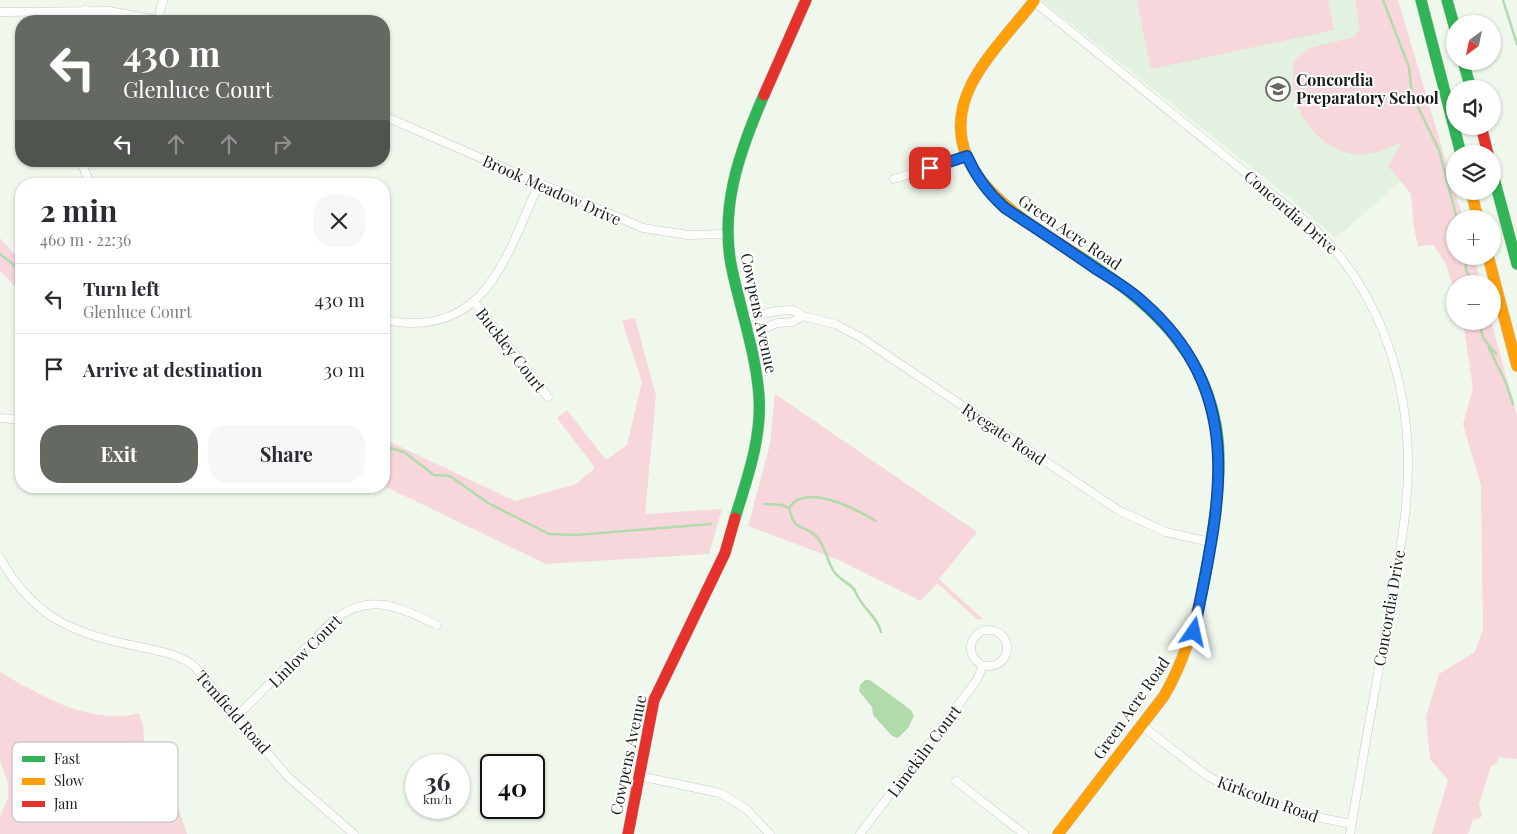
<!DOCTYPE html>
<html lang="en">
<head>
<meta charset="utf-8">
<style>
	body { margin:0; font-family:"Playfair Display",serif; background:#f7f7f7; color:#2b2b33; height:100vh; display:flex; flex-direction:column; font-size:19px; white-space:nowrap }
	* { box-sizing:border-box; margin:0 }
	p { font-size:16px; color:#7c7c81 }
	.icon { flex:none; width:28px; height:28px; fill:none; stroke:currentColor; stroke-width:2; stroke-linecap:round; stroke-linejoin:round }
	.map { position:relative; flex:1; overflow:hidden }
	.details { position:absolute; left:15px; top:178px; width:375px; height:315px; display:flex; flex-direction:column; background:#fff; border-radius:20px; box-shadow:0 1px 4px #0004 }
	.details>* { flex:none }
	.guide { position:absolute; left:15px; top:15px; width:375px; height:152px; border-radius:20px; box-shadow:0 1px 4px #0004; background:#646a62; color:#fff; overflow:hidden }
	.needle { width:32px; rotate:213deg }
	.controls { position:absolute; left:1446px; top:15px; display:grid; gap:10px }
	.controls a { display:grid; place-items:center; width:55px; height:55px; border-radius:50%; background:#fff; box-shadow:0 1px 4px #0004; font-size:25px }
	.speed { position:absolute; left:405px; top:754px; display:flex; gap:10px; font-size:25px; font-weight:700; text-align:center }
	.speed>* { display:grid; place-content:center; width:65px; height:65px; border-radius:50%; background:#fff; box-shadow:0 1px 4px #0004; line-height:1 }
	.speed small { font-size:12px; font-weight:400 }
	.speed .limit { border:2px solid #111; border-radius:8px; background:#fff; color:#111 }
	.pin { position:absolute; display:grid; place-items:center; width:42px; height:42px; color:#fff; margin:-21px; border-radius:10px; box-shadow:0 2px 8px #0006 }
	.me { position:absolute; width:55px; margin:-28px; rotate:11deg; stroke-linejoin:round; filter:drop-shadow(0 0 4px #0008) }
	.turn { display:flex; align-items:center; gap:18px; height:105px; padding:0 25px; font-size:22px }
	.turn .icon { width:65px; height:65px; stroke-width:2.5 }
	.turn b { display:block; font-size:35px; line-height:42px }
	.lanes { display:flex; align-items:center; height:48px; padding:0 25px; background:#0003; justify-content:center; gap:25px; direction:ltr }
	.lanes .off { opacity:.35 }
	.round { display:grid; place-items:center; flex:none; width:52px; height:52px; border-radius:20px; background:#f7f7f7 }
	.headline { display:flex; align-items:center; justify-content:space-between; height:85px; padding:0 25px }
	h1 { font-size:30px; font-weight:700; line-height:38px }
	.action { display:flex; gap:10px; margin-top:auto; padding:10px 25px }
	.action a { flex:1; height:58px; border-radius:20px; background:#646a62; color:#fff; font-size:20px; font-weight:700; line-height:58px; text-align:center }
	.action a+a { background:#f7f7f7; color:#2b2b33 }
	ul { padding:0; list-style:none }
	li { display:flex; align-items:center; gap:15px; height:70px; padding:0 25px; border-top:1px solid #e1e1e2 }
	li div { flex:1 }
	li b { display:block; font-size:19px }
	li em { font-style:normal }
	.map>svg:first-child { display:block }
	.built { fill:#e2f1e0 }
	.green { fill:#f7d6dc }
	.water { fill:#b2dbac }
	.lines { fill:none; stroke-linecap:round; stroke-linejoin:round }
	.stream { stroke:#b2dbac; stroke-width:2.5 }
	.street-casing { stroke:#c5cbc3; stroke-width:9 }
	.fast-casing { stroke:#c5cbc3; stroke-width:12 }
	.slow-casing { stroke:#c5cbc3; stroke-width:12 }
	.jam-casing { stroke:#c5cbc3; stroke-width:12 }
	.street { stroke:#fdfefc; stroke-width:8 }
	.fast { stroke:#30b455; stroke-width:11 }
	.slow { stroke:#ff9f0a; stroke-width:11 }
	.jam { stroke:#e5322d; stroke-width:11 }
	.route-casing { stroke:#114b97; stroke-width:12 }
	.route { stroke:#1a73e8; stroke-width:9 }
	.labels { text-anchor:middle; stroke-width:4; stroke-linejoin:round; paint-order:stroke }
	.poi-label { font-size:16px; font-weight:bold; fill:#181d17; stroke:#fff; text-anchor:start }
	.street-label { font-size:16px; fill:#181d17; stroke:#fff }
	.key { fill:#fff; stroke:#babbb9; stroke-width:1 }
	.key-label { font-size:14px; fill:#181d17 }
</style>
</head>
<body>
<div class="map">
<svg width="1517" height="834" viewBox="0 0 1517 834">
	<rect width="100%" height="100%" fill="#f0f8ee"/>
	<path class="built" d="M 1041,0 L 1377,0 L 1410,173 L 1336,238 L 1285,194 Z"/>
	<path class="green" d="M 1137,0 L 1328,0 L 1334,30 L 1151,69 Z
		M 1355,0 L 1398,0 L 1463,219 L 1455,219 L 1455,256 L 1474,256 L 1481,284 L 1455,284 L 1455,293 L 1446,264 L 1434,245 L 1418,246 L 1414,228 L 1411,194 L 1388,166 L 1402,142 C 1390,147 1379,153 1365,154 C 1333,158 1303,128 1295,98 C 1292,88 1293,71 1294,60 L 1310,48 L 1354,37 L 1360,30 Z
		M 0,238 L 21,261 L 21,293 L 0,271 Z
		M 635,318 L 656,396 L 645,514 L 722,509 L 709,554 L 546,564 L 384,486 L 384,439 L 515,501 L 576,484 L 595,468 L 557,418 L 567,410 L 606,460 L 627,445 L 642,382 L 622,321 Z
		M 1463,321 L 1491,321 L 1517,416 L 1517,759 L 1499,757 L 1496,764 L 1491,766 L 1479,804 L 1482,815 L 1480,818 L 1473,820 L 1468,834 L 1432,834 L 1448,780 L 1430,759 L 1426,717 L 1439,674 L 1475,652 L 1483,629 L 1481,486 L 1463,424 L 1473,388 Z
		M 775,394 L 977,532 L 939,579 L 983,619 L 978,620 L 937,583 L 921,601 L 839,560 L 748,526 L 770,444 Z
		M 0,672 C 41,696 92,726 139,713 L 143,725 L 144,744 L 169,781 L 187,834 L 0,834 L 0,816 L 8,798 L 8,783 L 0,761 Z"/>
	<path class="water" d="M 865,680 L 870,680 L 911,710 L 914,716 L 908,728 L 898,738 L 892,736 L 873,715 L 872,707 L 859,691 L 860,685 Z"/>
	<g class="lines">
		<path class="stream" d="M 1383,0 L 1409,67 L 1412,95 L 1439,150 L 1457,219
			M 1503,0 L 1517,44
			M 0,254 L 14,265 L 21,278
			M 1465,256 L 1466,270 L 1473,284
			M 1479,321 L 1483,338 L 1496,354
			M 1489,348 L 1506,383 L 1513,404
			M 384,446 L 404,452 L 434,475 L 450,476 L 488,503 L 549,534 L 576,535 L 711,524
			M 764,504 L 782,505 L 789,508 C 796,535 802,522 816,536 C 826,546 826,559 833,570 C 837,578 846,581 853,588 C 856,591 856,594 858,597 C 866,611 877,617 881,632
			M 789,508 C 805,482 856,509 876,521"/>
		<g class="street-casing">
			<path id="street" d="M 1032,0 L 1315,229 C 1389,301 1416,405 1406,506 C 1402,547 1393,588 1386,629 C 1374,697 1361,766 1350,834
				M 0,12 L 109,11 L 163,21
				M 158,20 L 163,0
				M 84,21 L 85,10
				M 384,116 L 643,228 L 688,235 L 728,234
				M 81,161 L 90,184
				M 894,179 L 967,156
				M 475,303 L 548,397
				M 745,318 L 776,311 L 793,310 L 803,316 L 835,324 L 860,337 L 1118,510 L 1166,532 L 1210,542
				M 384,320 C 486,340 505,258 539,184
				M 749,335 L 777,323 L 792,322 L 803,316
				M 0,418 L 21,420
				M 0,558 C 34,618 72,633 136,646 C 157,651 177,653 194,666 L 288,777 L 354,834
				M971 648a18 18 0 1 1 36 0a18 18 0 1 1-36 0Z
				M 237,716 L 334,620 C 371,591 400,608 437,625
				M 1142,726 L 1206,775 L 1220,783 L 1297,813 L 1351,824
				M 639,776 L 720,793 L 745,808 L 770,834
				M 956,781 L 1024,834
				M 860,834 L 977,680 L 983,665"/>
		</g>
		<g class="fast-casing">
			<path id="fast" d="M 1421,0 L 1461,154
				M 1447,0 L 1455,29
				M 1463,61 L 1471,89
				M 1492,171 L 1517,264
				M 1079,256 C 1155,305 1219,363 1219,460 C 1219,501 1211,541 1204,581
				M 735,518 C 747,479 762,438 759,396 C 756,355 742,314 733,274 C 718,211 739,152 764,95"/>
		</g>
		<g class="slow-casing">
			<path id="slow" d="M 1034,1 C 1013,28 988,53 972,83 C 928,168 1020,218 1079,256
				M 1471,191 L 1478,219
				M 1488,256 L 1517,366
				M 1058,834 L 1164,696 C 1185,660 1196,622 1204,581"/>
		</g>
		<g class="jam-casing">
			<path id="jam" d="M 764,95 L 806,0
				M 1481,126 L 1488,154
				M 628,834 L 654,700 L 725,553 L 735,518"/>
		</g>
		<use href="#street" class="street"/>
		<use href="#fast" class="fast"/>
		<use href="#slow" class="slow"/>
		<use href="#jam" class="jam"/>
	</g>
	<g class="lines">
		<g class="route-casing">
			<path id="route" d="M 930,168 L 967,156 C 976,177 987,192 1005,208 C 1035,228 1066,248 1096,269 C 1112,279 1129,289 1143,302 C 1251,397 1218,509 1194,632"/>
		</g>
		<use href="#route" class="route"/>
	</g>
	<defs>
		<g id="school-ring" transform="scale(1.25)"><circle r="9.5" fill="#fff" stroke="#646a62" stroke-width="1.5"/><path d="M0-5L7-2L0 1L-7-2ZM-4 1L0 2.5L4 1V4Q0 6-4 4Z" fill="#646a62"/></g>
	</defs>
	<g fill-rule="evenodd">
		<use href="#school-ring" x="1278" y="89"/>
	</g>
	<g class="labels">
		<g class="poi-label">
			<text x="1296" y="86">Concordia<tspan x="1296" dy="18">Preparatory School</tspan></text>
		</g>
		<g class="street-label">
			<text transform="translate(552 190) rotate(24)" y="6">Brook Meadow Drive</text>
			<text transform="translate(1291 212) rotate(41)" y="6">Concordia Drive</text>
			<text transform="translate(1070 232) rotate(34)" y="6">Green Acre Road</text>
			<text transform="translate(759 313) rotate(78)" y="6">Cowpens Avenue</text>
			<text transform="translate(511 350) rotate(52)" y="6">Buckley Court</text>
			<text transform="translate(1004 434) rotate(34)" y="6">Ryegate Road</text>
			<text transform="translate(1389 608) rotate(-80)" y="6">Concordia Drive</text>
			<text transform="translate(305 651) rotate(-45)" y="6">Linlow Court</text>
			<text transform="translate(1131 708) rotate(-55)" y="6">Green Acre Road</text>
			<text transform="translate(233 712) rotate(49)" y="6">Temfield Road</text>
			<text transform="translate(924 751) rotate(-53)" y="6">Limekiln Court</text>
			<text transform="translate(628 755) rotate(-78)" y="6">Cowpens Avenue</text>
			<text transform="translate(1268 799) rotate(20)" y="6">Kirkcolm Road</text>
		</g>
	</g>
	<rect x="12" y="742" width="166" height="80" rx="8" class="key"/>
	<rect x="22" y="756" width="23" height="6" fill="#30b455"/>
	<rect x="22" y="778" width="23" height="7" fill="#ff9f0a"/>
	<rect x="22" y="801" width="23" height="6" fill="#e5322d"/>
	<g class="key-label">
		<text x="54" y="764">Fast</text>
		<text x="54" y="786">Slow</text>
		<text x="54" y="809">Jam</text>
	</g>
</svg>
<div class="controls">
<a><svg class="needle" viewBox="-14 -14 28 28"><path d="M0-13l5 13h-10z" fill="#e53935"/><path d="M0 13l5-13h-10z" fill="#7c7c81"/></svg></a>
<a><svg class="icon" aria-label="sound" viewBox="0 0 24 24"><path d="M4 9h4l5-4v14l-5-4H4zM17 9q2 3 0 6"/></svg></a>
<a><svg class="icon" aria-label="layers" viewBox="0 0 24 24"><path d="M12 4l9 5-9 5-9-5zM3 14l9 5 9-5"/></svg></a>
<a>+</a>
<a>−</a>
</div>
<div class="speed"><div>36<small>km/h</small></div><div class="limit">40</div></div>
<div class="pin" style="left:930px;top:168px;background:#d93025"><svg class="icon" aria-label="arrive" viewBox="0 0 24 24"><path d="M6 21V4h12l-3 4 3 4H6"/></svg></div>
<svg class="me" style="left:1194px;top:632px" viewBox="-20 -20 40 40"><path d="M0-17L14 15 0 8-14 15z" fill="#1a73e8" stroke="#fff" stroke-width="4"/></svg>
<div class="guide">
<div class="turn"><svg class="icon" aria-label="left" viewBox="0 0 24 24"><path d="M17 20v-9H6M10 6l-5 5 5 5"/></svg><div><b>430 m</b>Glenluce Court</div></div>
<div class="lanes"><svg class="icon" aria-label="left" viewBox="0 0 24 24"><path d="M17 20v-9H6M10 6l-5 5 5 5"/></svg><svg class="icon off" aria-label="ahead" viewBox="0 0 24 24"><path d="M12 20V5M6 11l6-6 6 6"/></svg><svg class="icon off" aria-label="ahead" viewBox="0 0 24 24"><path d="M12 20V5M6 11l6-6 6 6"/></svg><svg class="icon off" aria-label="right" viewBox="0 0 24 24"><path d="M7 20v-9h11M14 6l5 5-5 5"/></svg></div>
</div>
<section class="details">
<div class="headline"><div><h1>2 min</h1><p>460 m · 22:36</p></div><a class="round"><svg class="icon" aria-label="close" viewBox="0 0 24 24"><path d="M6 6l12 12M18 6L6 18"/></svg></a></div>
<ul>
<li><svg class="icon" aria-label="left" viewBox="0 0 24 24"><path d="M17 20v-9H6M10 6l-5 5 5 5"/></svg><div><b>Turn left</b><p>Glenluce Court</p></div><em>430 m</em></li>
<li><svg class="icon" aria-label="arrive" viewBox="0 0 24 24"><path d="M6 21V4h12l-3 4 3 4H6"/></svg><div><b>Arrive at destination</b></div><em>30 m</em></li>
</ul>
<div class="action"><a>Exit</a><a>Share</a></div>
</section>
</div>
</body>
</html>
